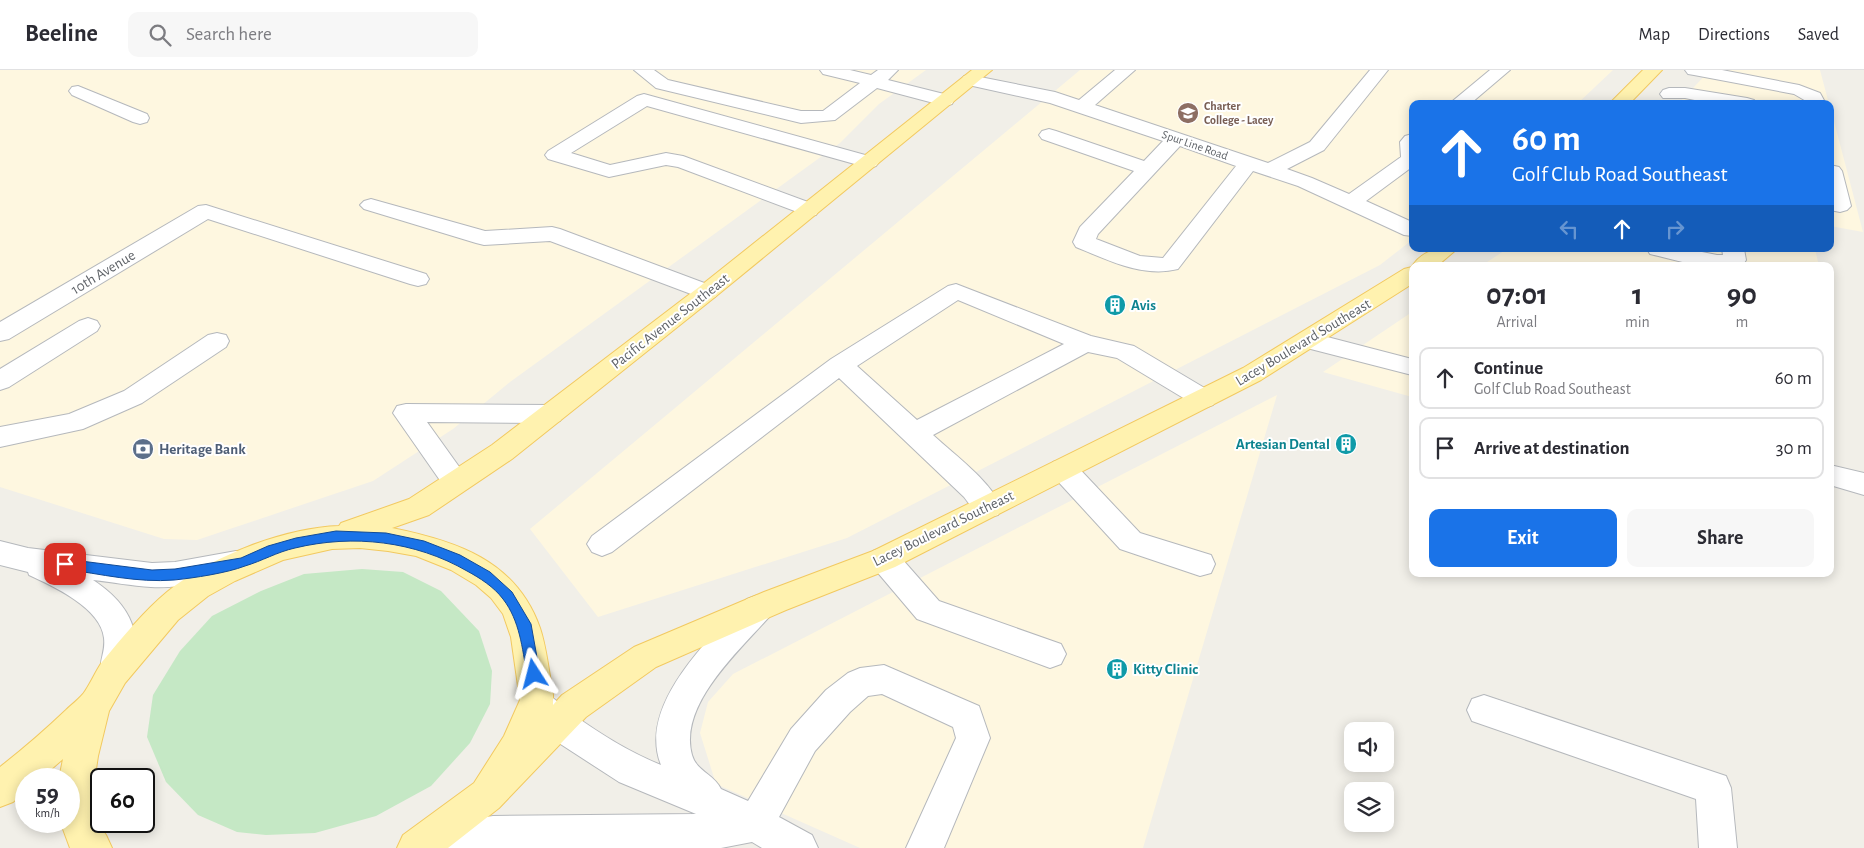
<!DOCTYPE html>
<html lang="en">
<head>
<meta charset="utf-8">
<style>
	body { margin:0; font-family:"Alegreya Sans",sans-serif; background:#f7f7f7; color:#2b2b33; height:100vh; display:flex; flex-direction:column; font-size:19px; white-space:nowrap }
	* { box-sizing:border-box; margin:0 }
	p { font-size:16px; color:#7c7c81 }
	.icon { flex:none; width:28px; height:28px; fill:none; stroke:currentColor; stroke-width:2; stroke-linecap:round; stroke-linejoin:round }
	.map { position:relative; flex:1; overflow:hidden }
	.sheet { position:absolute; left:1409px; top:192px; width:425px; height:315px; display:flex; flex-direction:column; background:#fff; border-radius:10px; box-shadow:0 2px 12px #0003 }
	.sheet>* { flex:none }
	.hud { position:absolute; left:1409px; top:30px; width:425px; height:152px; border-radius:10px; box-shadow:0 2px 12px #0003; background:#1a73e8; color:#fff; overflow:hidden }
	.buttons { position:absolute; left:1344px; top:652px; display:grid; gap:10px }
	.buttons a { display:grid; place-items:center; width:50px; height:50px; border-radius:10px; background:#fff; box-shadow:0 2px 12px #0003; font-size:25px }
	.speed { position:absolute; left:15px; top:698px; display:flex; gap:10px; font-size:25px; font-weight:700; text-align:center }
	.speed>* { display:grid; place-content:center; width:65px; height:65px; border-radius:50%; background:#fff; box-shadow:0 2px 12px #0003; line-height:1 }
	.speed small { font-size:12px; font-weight:400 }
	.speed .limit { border:2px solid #111; border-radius:8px; background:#fff; color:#111 }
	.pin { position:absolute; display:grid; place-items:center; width:42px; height:42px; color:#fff; margin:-21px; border-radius:10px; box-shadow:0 2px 8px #0006 }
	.me { position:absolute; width:55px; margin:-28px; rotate:351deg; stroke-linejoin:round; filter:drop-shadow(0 0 4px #0008) }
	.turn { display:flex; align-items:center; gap:18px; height:105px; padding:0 20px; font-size:22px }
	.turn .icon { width:65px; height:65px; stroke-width:2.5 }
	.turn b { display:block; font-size:35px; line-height:42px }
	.lanes { display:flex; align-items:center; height:48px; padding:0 20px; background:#0003; justify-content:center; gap:25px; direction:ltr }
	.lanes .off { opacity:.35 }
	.eta { display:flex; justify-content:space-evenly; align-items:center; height:85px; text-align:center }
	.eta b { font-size:30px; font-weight:700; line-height:35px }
	.button { display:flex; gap:10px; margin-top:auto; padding:10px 20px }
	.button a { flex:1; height:58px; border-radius:10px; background:#1a73e8; color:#fff; font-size:20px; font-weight:700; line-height:58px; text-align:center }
	.button a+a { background:#f7f7f7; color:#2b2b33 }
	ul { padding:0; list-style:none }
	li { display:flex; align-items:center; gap:15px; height:62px; margin:0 10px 8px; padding:0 10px; border:2px solid #e1e1e2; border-radius:10px }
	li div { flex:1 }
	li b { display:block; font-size:19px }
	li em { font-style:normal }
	header { display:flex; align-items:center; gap:30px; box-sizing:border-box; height:70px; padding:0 25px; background:#fff; border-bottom:1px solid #e1e1e2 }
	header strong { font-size:24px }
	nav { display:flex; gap:28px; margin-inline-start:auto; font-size:18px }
	.search { width:350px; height:45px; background:#f7f7f7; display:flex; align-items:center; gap:12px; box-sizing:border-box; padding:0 18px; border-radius:10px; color:#7c7c81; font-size:19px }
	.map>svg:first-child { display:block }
	.commercial { fill:#fef7e0 }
	.green { fill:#c5e8c5 }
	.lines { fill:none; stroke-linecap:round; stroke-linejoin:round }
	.minor-casing { stroke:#b5b8bc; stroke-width:2 }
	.major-casing { stroke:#f2c960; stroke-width:2 }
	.minor { fill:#fff; fill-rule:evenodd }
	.major { fill:#fff2af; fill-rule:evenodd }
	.route { fill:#1a73e8; stroke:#114b97 }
	.labels { text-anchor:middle; stroke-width:4; stroke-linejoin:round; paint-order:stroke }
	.far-education-label { font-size:12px; font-weight:bold; fill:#785e54; stroke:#fff; text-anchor:start }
	.far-street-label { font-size:12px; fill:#5f6368; stroke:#fff }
	.street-label { font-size:15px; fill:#5f6368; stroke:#fff }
	.culture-label { font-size:15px; font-weight:bold; fill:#0d838f; stroke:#fff; text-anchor:start }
	.service-label { font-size:15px; font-weight:bold; fill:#4e5e75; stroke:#fff; text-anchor:start }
</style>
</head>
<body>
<header>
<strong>Beeline</strong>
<div class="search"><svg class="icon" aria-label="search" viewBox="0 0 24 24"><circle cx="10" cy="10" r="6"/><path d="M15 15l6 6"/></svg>Search here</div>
<nav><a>Map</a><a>Directions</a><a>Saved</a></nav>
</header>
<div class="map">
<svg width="1864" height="778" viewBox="0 0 1864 778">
	<rect width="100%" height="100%" fill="#f1efe8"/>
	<path class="commercial" d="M 0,0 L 926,0 L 879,34 L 840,73 L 510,312 L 453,359 L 373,411 L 197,470 L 164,469 L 0,417 Z
		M 1080,0 L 1613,0 L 1577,34 L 1412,34 L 1412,170 L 1380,195 L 847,468 L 598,547 L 530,459 Z
		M 1710,0 L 1820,0 L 1829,34 L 1678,34 Z
		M 1830,36 L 1863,162 L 1830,156 Z
		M 1507,179 L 1815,179 L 1819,196 L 1481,196 Z
		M 1412,242 L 1412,327 L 1323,302 Z
		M 1277,325 L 1143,778 L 860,778 L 716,714 L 700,663 L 708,632 L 733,604 Z"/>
	<path class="green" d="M 362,499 L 403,502 L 441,521 L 479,561 L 492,601 L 490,634 L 470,673 L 431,716 L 376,746 L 315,763 L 266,765 L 237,762 L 198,745 L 166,712 L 147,667 L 153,625 L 180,581 L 212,546 L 261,521 L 304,504 Z"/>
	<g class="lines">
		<g class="minor-casing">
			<path id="minor" d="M 634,0 L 654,0 L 668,10 L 801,41 L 823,41 L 860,13 L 823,4 L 820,0 L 850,0 L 871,5 L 878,0 L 898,0 L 888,10 L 952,26 L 954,30 L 952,34 L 945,36 L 877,18 L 835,50 L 801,53 L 656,18 Z
				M 1115,0 L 1135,0 L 1095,35 L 1268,93 L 1310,72 L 1370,0 L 1388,0 L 1324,80 L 1287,99 L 1312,108 L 1349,124 L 1401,87 L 1400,72 L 1405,66 L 1412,64 L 1412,97 L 1366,131 L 1412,152 L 1412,166 L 1404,165 L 1298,116 L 1253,101 L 1178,199 C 1143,208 1108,190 1076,177 L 1073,172 L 1080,157 L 1134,101 L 1042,69 L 1039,65 L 1042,61 L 1049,59 L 1056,61 L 1144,91 L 1163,71 L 1050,33 L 964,14 L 961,10 L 964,6 L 970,5 L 1055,22 L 1079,30 ZM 1180,76 L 1236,96 L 1163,188 L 1140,186 L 1096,169 L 1098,164 Z
				M 1490,0 L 1510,0 L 1470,34 L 1449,34 Z
				M 1685,0 L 1722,0 L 1799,15 L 1820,23 L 1826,34 L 1808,34 L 1806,31 L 1794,24 L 1694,5 L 1688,4 Z
				M 78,16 L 147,44 L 149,48 L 147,52 L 140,54 L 133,52 L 72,25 L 69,21 L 72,17 Z
				M 1669,18 L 1685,18 L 1747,28 L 1754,30 L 1756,34 L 1714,34 L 1685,28 L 1663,28 L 1660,24 L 1663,20 Z
				M 644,24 L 876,88 L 879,92 L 876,96 L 869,98 L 647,36 L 571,83 L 610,95 L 666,83 L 683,86 L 816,135 L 819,140 L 816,145 L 808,146 L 678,97 L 666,95 L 609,107 L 548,89 L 545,85 L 548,81 L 637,26 Z
				M 1830,95 L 1839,97 L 1842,101 L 1851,136 L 1847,140 L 1840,142 L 1830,140 Z
				M 371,129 L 485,161 L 552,157 L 560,159 L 715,217 L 719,222 L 715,227 L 707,229 L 699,227 L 550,171 L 484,175 L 476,173 L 364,139 L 360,135 L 364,131 Z
				M 206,135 L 426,204 L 429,209 L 426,214 L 418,216 L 410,214 L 208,149 L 9,269 L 0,271 L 0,252 L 198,136 Z
				M 1647,179 L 1687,179 L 1717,185 L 1723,185 L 1722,179 L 1744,179 L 1746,190 L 1743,195 C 1713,202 1679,191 1650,184 Z
				M 956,214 L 1091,266 L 1134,276 L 1213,323 L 1217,329 L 1213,335 L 1204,338 L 1195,335 L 1117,288 L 1088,282 L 933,365 C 957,387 987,408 1002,437 L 998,445 C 978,451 975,441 964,427 L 839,308 L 612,482 L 602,486 L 592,482 L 587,474 L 592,466 L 831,289 L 948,216 ZM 958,230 L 1064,274 L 917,350 L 857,296 Z
				M 88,248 L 97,251 L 100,256 L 97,261 L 9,317 L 0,320 L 0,299 L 79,251 Z
				M 1308,262 L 1412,289 L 1412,305 L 1299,276 L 1296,270 L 1299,264 Z
				M 217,263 L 226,265 L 229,271 L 226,277 L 142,333 L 83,359 L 0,377 L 0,357 L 69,344 L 124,321 L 208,265 Z
				M 406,334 L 551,335 L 560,337 L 564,344 L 560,351 L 551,353 L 427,352 L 470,412 L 466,419 L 456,422 L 446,419 L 393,343 L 397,336 Z
				M 1063,389 L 1073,392 L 1140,463 L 1211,485 L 1215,494 L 1211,503 L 1200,506 L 1120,479 L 1053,406 L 1049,399 L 1053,392 Z
				M 1830,395 L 1864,403 L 1864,425 L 1830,415 Z
				M 0,471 L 28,478 L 152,493 L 175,492 L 236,481 L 247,484 L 251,493 L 247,502 C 221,510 177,519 151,517 C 132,516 112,512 93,510 C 130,534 147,567 128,609 L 116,613 L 104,609 C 96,591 106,586 104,568 C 101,538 53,516 29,505 L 28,502 L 0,495 Z
				M 884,477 L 895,481 L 939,531 L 1061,574 L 1066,584 L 1061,594 L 1050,598 L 917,549 L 873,497 L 869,489 L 873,481 Z
				M 758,525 L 769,529 L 774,538 L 769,547 C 739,581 678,635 692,685 C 697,702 714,704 721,719 L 748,731 L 791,659 L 826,620 L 848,603 L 860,598 L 884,595 L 979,636 L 990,668 L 944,778 L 906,778 L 956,668 L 953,657 L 882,624 L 868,626 L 850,642 L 815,681 L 779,747 L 812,765 L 818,778 L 762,778 L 752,772 L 721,778 L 404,778 L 402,775 L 408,762 L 421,757 L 493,746 L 696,744 L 619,712 L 545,664 L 531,649 L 526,638 L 531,627 L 543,623 C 557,628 559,635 571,643 C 597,662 631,683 661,695 C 637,635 710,568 747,529 Z
				M 1484,625 L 1726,706 L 1731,718 L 1737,778 L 1699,778 L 1696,729 L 1472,651 L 1467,640 L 1472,629 Z"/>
		</g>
		<g class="major-casing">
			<path id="major" d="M 972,0 L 992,0 L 715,227 L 512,389 L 429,445 L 392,458 C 456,471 516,490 540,558 C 547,579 549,603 553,625 L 553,635 L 562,625 L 634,577 L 764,522 L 873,481 L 1243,298 L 1404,199 L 1412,197 L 1412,196 C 1424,179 1438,178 1457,179 L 1437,196 L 1412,196 L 1412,214 L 1261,310 L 895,497 L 786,540 L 656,597 L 586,647 L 499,738 L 448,778 L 397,778 L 403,765 L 474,713 L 504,666 L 520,630 L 511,567 L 503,544 L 491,528 L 476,515 L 451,500 L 416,486 L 388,481 L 360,478 L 332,479 L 283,490 L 235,511 L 208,526 L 178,550 L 125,613 L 109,641 L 98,686 L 93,719 L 96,751 L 106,765 L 112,778 L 70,778 L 60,751 L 69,751 L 69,709 L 59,709 L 63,689 L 40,709 L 26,709 L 26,720 L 13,732 L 0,737 L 0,697 C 23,679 45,660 66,640 C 71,635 78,630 83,624 C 90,615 95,602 102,592 C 121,569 144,541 167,522 C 209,487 284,458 339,456 L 341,453 L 409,429 L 492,375 L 699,217 Z
				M 1643,0 L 1662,0 L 1629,34 L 1609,34 Z"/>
		</g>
		<use href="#minor" class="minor"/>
		<use href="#major" class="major"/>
	</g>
	<path class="route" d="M 336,461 L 386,463 L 424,471 L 460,485 L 490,502 L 512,522 L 531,554 L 540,604 L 538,608 L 534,610 L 529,608 L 527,604 C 522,578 520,551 503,529 C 494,517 480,508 467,501 C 415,471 353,464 295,478 C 277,482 262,491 245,496 C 227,503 194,508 174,510 C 138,513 100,504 65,499 L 60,497 L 59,494 L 60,490 L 65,489 L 152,500 L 175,499 L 241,488 L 268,476 L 296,468 Z"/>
	<defs>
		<g id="university-disc" transform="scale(1.125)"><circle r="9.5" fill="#8d6e63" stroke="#fff"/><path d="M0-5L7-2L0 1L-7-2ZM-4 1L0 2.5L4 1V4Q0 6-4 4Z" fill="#fff"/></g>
		<g id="building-disc" transform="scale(1.125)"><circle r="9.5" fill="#0f9aa8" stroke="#fff"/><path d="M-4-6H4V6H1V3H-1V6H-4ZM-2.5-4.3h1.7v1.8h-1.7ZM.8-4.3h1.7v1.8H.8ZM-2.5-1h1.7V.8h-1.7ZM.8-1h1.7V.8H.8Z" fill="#fff"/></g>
		<g id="bank-disc" transform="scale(1.125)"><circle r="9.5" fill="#5c6f8a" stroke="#fff"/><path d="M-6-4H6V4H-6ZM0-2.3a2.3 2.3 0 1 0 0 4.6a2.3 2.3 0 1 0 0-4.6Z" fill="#fff"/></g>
	</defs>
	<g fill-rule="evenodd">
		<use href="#university-disc" x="1188" y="43"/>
		<use href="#building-disc" x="1115" y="235"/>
		<use href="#building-disc" x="1346" y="374"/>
		<use href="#bank-disc" x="143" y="379"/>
		<use href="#building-disc" x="1117" y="599"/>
	</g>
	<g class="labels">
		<g class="far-education-label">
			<text x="1204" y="40">Charter<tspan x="1204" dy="14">College - Lacey</tspan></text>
		</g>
		<g class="far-street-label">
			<text transform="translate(1195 75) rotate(19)" y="4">Spur Line Road</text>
		</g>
		<g class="street-label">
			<text transform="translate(103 202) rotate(-31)" y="5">10th Avenue</text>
			<text transform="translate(670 251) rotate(-38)" y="5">Pacific Avenue Southeast</text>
			<text transform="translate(1303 272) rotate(-31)" y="5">Lacey Boulevard Southeast</text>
			<text transform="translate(943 458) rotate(-26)" y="5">Lacey Boulevard Southeast</text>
		</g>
		<g class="culture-label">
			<text x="1131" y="240">Avis</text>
			<text x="1330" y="379" text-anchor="end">Artesian Dental</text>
			<text x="1133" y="604">Kitty Clinic</text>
		</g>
		<g class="service-label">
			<text x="159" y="384">Heritage Bank</text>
		</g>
	</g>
</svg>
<div class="buttons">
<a><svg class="icon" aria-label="sound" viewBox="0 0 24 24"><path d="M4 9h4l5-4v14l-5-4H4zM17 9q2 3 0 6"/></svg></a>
<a><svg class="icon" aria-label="layers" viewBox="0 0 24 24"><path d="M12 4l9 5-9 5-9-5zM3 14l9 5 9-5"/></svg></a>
</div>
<div class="speed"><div>59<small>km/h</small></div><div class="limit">60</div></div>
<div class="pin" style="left:65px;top:494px;background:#d93025"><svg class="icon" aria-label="arrive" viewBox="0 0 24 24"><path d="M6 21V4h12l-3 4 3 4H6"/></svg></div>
<svg class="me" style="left:534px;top:604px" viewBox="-20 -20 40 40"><path d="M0-17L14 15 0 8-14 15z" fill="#1a73e8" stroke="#fff" stroke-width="4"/></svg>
<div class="hud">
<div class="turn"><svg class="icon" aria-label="ahead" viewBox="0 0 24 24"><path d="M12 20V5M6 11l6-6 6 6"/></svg><div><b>60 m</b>Golf Club Road Southeast</div></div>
<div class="lanes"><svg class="icon off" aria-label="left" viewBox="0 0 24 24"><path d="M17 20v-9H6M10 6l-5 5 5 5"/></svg><svg class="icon" aria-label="ahead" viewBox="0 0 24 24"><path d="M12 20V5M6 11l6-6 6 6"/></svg><svg class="icon off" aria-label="right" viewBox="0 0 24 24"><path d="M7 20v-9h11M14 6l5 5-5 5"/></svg></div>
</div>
<section class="sheet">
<div class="eta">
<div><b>07:01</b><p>Arrival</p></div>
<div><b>1</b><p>min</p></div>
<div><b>90</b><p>m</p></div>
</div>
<ul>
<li><svg class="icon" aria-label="ahead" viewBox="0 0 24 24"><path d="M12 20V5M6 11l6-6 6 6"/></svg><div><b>Continue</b><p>Golf Club Road Southeast</p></div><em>60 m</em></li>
<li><svg class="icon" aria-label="arrive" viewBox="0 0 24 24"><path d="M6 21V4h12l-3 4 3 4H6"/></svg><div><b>Arrive at destination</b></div><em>30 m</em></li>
</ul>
<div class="button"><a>Exit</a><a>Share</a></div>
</section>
</div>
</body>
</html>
